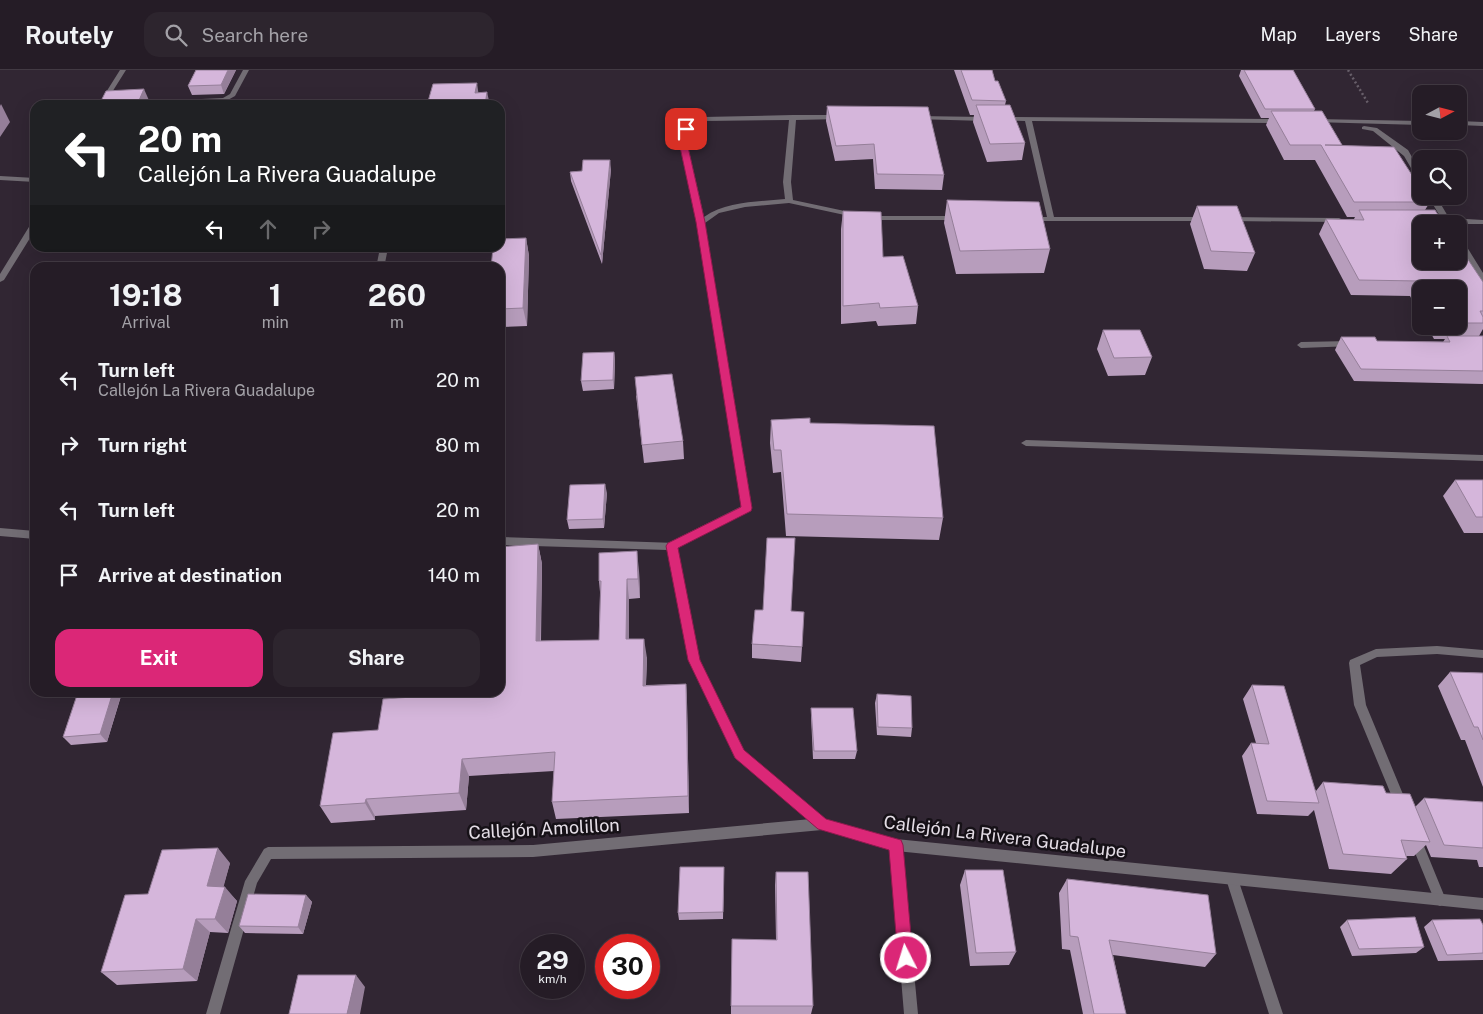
<!DOCTYPE html>
<html lang="en">
<head>
<meta charset="utf-8">
<style>
	body { margin:0; font-family:"Public Sans",sans-serif; background:#2d252e; color:#f1f3f6; height:100vh; display:flex; flex-direction:column; font-size:19px; white-space:nowrap }
	* { box-sizing:border-box; margin:0 }
	p { font-size:16px; color:#a3a1a7 }
	.icon { flex:none; width:28px; height:28px; fill:none; stroke:currentColor; stroke-width:2; stroke-linecap:round; stroke-linejoin:round }
	.map { position:relative; flex:1; overflow:hidden }
	.drawer { position:absolute; left:30px; top:192px; width:475px; height:435px; display:flex; flex-direction:column; background:#251c26; border-radius:15px; box-shadow:0 5px 20px #0002,0 0 0 1px #423a43 }
	.drawer>* { flex:none }
	.top-card { position:absolute; left:30px; top:30px; width:475px; height:152px; border-radius:15px; box-shadow:0 5px 20px #0002,0 0 0 1px #423a43; background:#202124; color:#fff; overflow:hidden }
	.needle { width:32px; rotate:83deg }
	.tools { position:absolute; left:1412px; top:15px; display:grid; gap:10px }
	.tools a { display:grid; place-items:center; width:55px; height:55px; border-radius:10px; background:#251c26; box-shadow:0 5px 20px #0002,0 0 0 1px #423a43; font-size:25px }
	.speed { position:absolute; left:520px; top:864px; display:flex; gap:10px; font-size:25px; font-weight:700; text-align:center }
	.speed>* { display:grid; place-content:center; width:65px; height:65px; border-radius:50%; background:#251c26; box-shadow:0 5px 20px #0002,0 0 0 1px #423a43; line-height:1 }
	.speed small { font-size:12px; font-weight:400 }
	.speed .limit { border:8px solid #d22; background:#fff; color:#111 }
	.pin { position:absolute; display:grid; place-items:center; width:42px; height:42px; color:#fff; margin:-21px; border-radius:10px; box-shadow:0 2px 8px #0006 }
	.me { position:absolute; width:55px; margin:-28px; rotate:355deg; stroke-linejoin:round; filter:drop-shadow(0 0 4px #0008) }
	.turn { display:flex; align-items:center; gap:18px; height:105px; padding:0 25px; font-size:22px }
	.turn .icon { width:65px; height:65px; stroke-width:2.5 }
	.turn b { display:block; font-size:35px; line-height:42px }
	.lanes { display:flex; align-items:center; height:48px; padding:0 25px; background:#0003; justify-content:center; gap:25px; direction:ltr }
	.lanes .off { opacity:.35 }
	.eta { display:flex; justify-content:space-evenly; align-items:center; height:85px; text-align:center }
	.eta b { font-size:30px; font-weight:700; line-height:35px }
	.primary-button { display:flex; gap:10px; margin-top:auto; padding:10px 25px }
	.primary-button a { flex:1; height:58px; border-radius:15px; background:#db2777; color:#fff; font-size:20px; font-weight:700; line-height:58px; text-align:center }
	.primary-button a+a { background:#2d252e; color:#f1f3f6 }
	ul { padding:0; list-style:none }
	li { display:flex; align-items:center; gap:15px; height:65px; padding:0 25px }
	li div { flex:1 }
	li b { display:block; font-size:19px }
	li em { font-style:normal }
	header { display:flex; align-items:center; gap:30px; box-sizing:border-box; height:70px; padding:0 25px; background:#251c26; border-bottom:1px solid #423a43 }
	header strong { font-size:24px }
	nav { display:flex; gap:28px; margin-inline-start:auto; font-size:18px }
	.search { width:350px; height:45px; background:#2d252e; display:flex; align-items:center; gap:12px; box-sizing:border-box; padding:0 18px; border-radius:15px; color:#a3a1a7; font-size:19px }
	.map>svg:first-child { display:block }
	.lines { fill:none; stroke-linecap:round; stroke-linejoin:round }
	.path { stroke:#685f6a; stroke-width:2.5; stroke-dasharray:2 2.5; stroke-linecap:butt }
	.minor { fill:#726d74; fill-rule:evenodd }
	.tertiary { fill:#726d74; fill-rule:evenodd }
	.wall { fill:#b79dbc }
	.shaded-wall { fill:#957f99 }
	.building { fill:#d5b6db; stroke:#957f99 }
	.route { fill:#db2777; stroke:#8e194d }
	.labels { text-anchor:middle; stroke-width:5; stroke-linejoin:round; paint-order:stroke }
	.near-street-label { font-size:18px; fill:#e4dde6; stroke:#161117 }
</style>
</head>
<body>
<header>
<strong>Routely</strong>
<div class="search"><svg class="icon" aria-label="search" viewBox="0 0 24 24"><circle cx="10" cy="10" r="6"/><path d="M15 15l6 6"/></svg>Search here</div>
<nav><a>Map</a><a>Layers</a><a>Share</a></nav>
</header>
<div class="map">
<svg width="1483" height="944" viewBox="0 0 1483 944">
	<rect width="100%" height="100%" fill="#312633"/>
	<g class="lines">
		<path class="path" d="M 1348,0 L 1368,33"/>
		<path class="minor" d="M 120,0 L 126,0 L 104,35 L 98,35 Z
			M 243,0 L 249,0 L 235,26 L 226,31 L 160,35 L 135,34 L 138,32 L 223,28 L 230,24 Z
			M 793,45 L 840,45 L 843,47 L 840,49 L 796,50 L 791,112 L 793,130 L 854,143 L 858,145 L 854,147 L 789,133 L 745,137 L 719,143 L 705,153 L 752,438 L 750,441 L 672,480 L 668,479 L 667,476 L 668,473 L 742,436 L 697,152 L 680,77 L 683,59 L 703,47 ZM 789,50 L 783,112 L 785,129 C 758,132 727,131 704,147 L 688,77 L 689,60 L 704,51 Z
			M 917,46 L 985,47 L 988,49 L 985,51 L 915,49 L 915,47 Z
			M 1002,47 L 1280,49 L 1283,51 L 1280,53 L 1032,51 L 1054,147 L 1204,147 L 1208,149 L 1204,151 L 1028,151 L 1028,147 L 1047,147 L 1025,51 L 1000,50 L 999,49 Z
			M 1315,49 L 1421,51 L 1421,55 L 1313,52 L 1312,51 Z
			M 1459,51 L 1483,52 L 1483,56 L 1459,55 Z
			M 1364,56 L 1377,58 L 1408,80 L 1421,103 L 1421,110 L 1418,110 L 1404,86 L 1373,61 L 1362,59 L 1362,57 Z
			M 0,106 L 35,108 L 35,112 L 0,110 Z
			M 1428,126 L 1436,126 L 1449,148 L 1483,150 L 1483,154 L 1444,154 L 1426,152 L 1425,150 L 1429,148 L 1441,148 Z
			M 866,146 L 957,146 L 961,148 L 957,150 L 866,150 Z
			M 1226,147 L 1339,148 L 1343,150 L 1339,152 L 1229,151 L 1226,151 Z
			M 32,152 L 35,152 L 35,160 L 4,210 L 0,212 L 0,204 Z
			M 1459,169 L 1462,169 L 1483,203 L 1483,211 L 1480,211 L 1459,177 Z
			M 380,178 L 388,178 L 384,198 L 376,198 Z
			M 1350,271 L 1353,272 L 1353,276 L 1301,278 L 1297,275 L 1301,272 Z
			M 1026,370 L 1483,385 L 1483,391 L 1026,376 L 1021,373 Z
			M 1437,576 L 1483,580 L 1483,588 L 1437,584 L 1377,587 L 1360,595 L 1366,635 L 1407,734 L 1405,738 L 1401,739 L 1397,738 L 1395,734 L 1354,635 L 1349,593 L 1350,590 L 1376,579 Z
			M 822,748 L 826,750 L 828,754 L 826,758 L 822,760 L 533,787 L 271,789 L 257,813 L 220,944 L 206,944 L 245,811 L 264,779 L 268,777 L 533,775 Z
			M 1415,762 L 1419,764 L 1446,830 L 1444,834 L 1440,836 L 1436,834 L 1409,768 L 1411,764 Z
			M 896,769 L 900,771 L 902,775 L 918,944 L 904,944 L 890,775 L 892,771 Z
			M 1232,803 L 1236,805 L 1238,809 L 1283,944 L 1269,944 L 1226,809 L 1228,805 Z"/>
		<path class="tertiary" d="M 0,458 L 35,461 L 35,469 L 0,466 Z
			M 500,467 L 676,473 L 699,590 L 743,680 L 825,749 L 896,769 L 1483,828 L 1483,840 L 896,781 L 822,760 L 818,758 L 735,688 L 689,590 L 668,480 L 500,475 Z"/>
	</g>
	<path class="wall" d="M 196,0 L 236,0 L 224,24 L 192,25 L 188,16 Z
		M 954,0 L 992,0 L 995,11 L 1006,31 L 1005,35 L 1025,73 L 1022,90 L 987,92 L 973,52 L 974,45 L 970,45 Z
		M 1241,0 L 1293,0 L 1315,39 L 1314,41 L 1342,75 L 1430,132 L 1425,140 L 1483,212 L 1483,259 L 1479,266 L 1483,266 L 1483,314 L 1354,311 L 1335,280 L 1341,267 L 1377,271 L 1443,272 L 1445,269 L 1434,269 L 1427,256 L 1459,256 L 1459,219 L 1421,219 L 1421,246 L 1410,226 L 1351,225 L 1319,164 L 1326,149 L 1354,149 L 1355,147 L 1347,147 L 1315,90 L 1284,90 L 1266,55 L 1269,48 L 1261,48 L 1239,6 Z
		M 827,36 L 944,105 L 942,120 L 875,119 L 873,89 L 835,91 L 826,51 Z
		M 611,99 L 602,194 L 571,111 L 570,102 Z
		M 947,130 L 1050,179 L 1044,203 L 956,204 L 944,153 Z
		M 1197,136 L 1255,183 L 1247,201 L 1204,199 L 1190,154 Z
		M 843,141 L 883,187 L 918,236 L 916,254 L 878,256 L 876,251 L 841,254 L 841,159 Z
		M 526,168 L 529,186 L 527,256 L 500,257 L 500,198 Z
		M 1103,260 L 1152,287 L 1145,305 L 1108,306 L 1097,279 Z
		M 614,282 L 615,291 L 614,319 L 583,321 L 581,311 Z
		M 636,325 L 683,371 L 684,389 L 644,393 Z
		M 771,350 L 810,353 L 943,448 L 939,470 L 786,466 L 781,402 L 773,403 L 770,373 Z
		M 1455,410 L 1483,410 L 1483,463 L 1464,463 L 1443,426 Z
		M 607,423 L 604,458 L 569,459 L 567,450 Z
		M 538,474 L 542,494 L 541,571 L 599,570 L 600,522 L 599,511 L 639,501 L 640,528 L 629,529 L 629,569 L 647,588 L 646,615 L 686,614 L 687,632 L 689,743 L 556,749 L 552,732 L 554,701 L 469,706 L 466,740 L 375,746 L 375,750 L 331,753 L 320,736 L 378,660 L 457,624 Z
		M 752,574 L 802,577 L 801,592 L 752,588 Z
		M 1450,602 L 1483,603 L 1483,717 L 1465,670 L 1461,670 L 1438,616 Z
		M 1252,615 L 1316,721 L 1323,712 L 1386,723 L 1415,737 L 1424,728 L 1483,732 L 1483,797 L 1479,797 L 1477,790 L 1431,787 L 1426,775 L 1414,786 L 1406,786 L 1407,789 L 1391,804 L 1329,799 L 1314,740 L 1308,746 L 1257,744 L 1242,686 L 1251,673 L 1256,673 L 1243,629 Z
		M 122,623 L 107,672 L 71,675 L 63,667 Z
		M 877,624 L 912,658 L 911,667 L 877,665 L 875,633 Z
		M 811,638 L 857,681 L 855,689 L 813,689 L 811,646 Z
		M 230,793 L 223,817 L 237,831 L 228,863 L 210,862 L 197,911 L 117,915 L 101,902 L 148,824 Z
		M 724,797 L 723,849 L 679,850 L 678,843 Z
		M 965,800 L 1016,882 L 1009,895 L 970,896 L 960,815 Z
		M 776,802 L 813,936 L 811,944 L 731,944 L 731,936 L 776,870 L 775,815 Z
		M 1067,809 L 1216,884 L 1205,897 L 1113,885 L 1126,944 L 1083,944 L 1070,880 L 1062,879 L 1059,823 Z
		M 306,825 L 312,832 L 303,864 L 245,863 L 239,856 Z
		M 1347,850 L 1424,877 L 1416,883 L 1352,886 L 1340,857 Z
		M 1432,850 L 1483,855 L 1483,890 L 1438,891 L 1424,857 Z"/>
	<path class="shaded-wall" d="M 228,0 L 236,0 L 224,24 L 221,15 Z
		M 477,13 L 479,27 L 475,23 Z
		M 144,19 L 151,35 L 137,35 Z
		M 487,22 L 490,35 L 485,35 Z
		M 1,34 L 10,52 L 0,67 L 0,36 Z
		M 610,90 L 611,99 L 602,194 L 601,185 Z
		M 526,168 L 529,186 L 527,256 L 523,238 Z
		M 614,282 L 615,291 L 614,319 L 613,310 Z
		M 605,414 L 607,423 L 604,458 L 603,449 Z
		M 538,474 L 542,494 L 540,590 L 536,571 Z
		M 637,481 L 639,501 L 640,528 L 638,509 Z
		M 627,509 L 629,529 L 629,588 L 626,569 Z
		M 644,569 L 647,588 L 645,634 L 643,616 Z
		M 686,614 L 687,632 L 689,743 L 688,726 Z
		M 113,622 L 122,622 L 107,672 L 100,664 Z
		M 462,689 L 469,706 L 466,740 L 459,723 Z
		M 366,729 L 375,746 L 375,750 L 365,733 Z
		M 218,778 L 230,793 L 220,830 L 207,816 Z
		M 225,817 L 237,831 L 228,863 L 215,849 Z
		M 306,825 L 312,832 L 303,864 L 298,857 Z
		M 196,849 L 210,862 L 197,911 L 183,899 Z
		M 356,905 L 365,917 L 360,944 L 347,944 Z"/>
	<path class="building" d="M 196,0 L 228,0 L 221,15 L 188,16 Z
		M 961,0 L 992,0 L 995,11 L 998,11 L 1006,31 L 972,30 Z
		M 1244,0 L 1293,0 L 1315,39 L 1265,39 Z
		M 477,13 L 475,23 L 487,22 L 485,35 L 427,35 L 433,14 Z
		M 144,19 L 137,35 L 99,35 L 106,21 Z
		M 976,35 L 1010,35 L 1025,73 L 990,74 Z
		M 827,36 L 928,37 L 944,105 L 877,104 L 874,74 L 836,76 Z
		M 1271,41 L 1322,41 L 1342,75 L 1325,75 L 1394,77 L 1421,119 L 1421,126 L 1426,126 L 1430,132 L 1354,132 L 1321,75 L 1290,75 Z
		M 583,90 L 610,90 L 601,185 L 570,102 L 582,101 Z
		M 947,130 L 1039,132 L 1050,179 L 960,181 Z
		M 1197,136 L 1237,136 L 1255,183 L 1211,181 Z
		M 1359,140 L 1435,140 L 1444,154 L 1421,154 L 1421,191 L 1459,191 L 1459,176 L 1483,212 L 1483,241 L 1480,241 L 1483,247 L 1483,253 L 1459,253 L 1459,219 L 1423,219 L 1419,211 L 1359,210 L 1326,149 L 1364,150 Z
		M 843,141 L 881,142 L 883,187 L 903,186 L 918,236 L 880,238 L 879,233 L 843,236 Z
		M 526,168 L 523,238 L 500,239 L 500,198 L 491,198 L 493,178 L 500,178 L 500,169 Z
		M 1103,260 L 1140,260 L 1152,287 L 1114,288 Z
		M 1447,266 L 1483,266 L 1483,301 L 1361,299 L 1341,267 L 1375,267 L 1377,271 L 1450,272 Z
		M 614,282 L 613,310 L 581,311 L 583,283 Z
		M 672,304 L 683,371 L 642,375 L 635,307 Z
		M 810,348 L 810,353 L 934,356 L 943,448 L 787,444 L 781,380 L 774,380 L 771,350 Z
		M 1455,410 L 1483,410 L 1483,447 L 1476,447 Z
		M 605,414 L 603,449 L 567,450 L 570,415 Z
		M 767,468 L 795,468 L 791,541 L 804,542 L 802,577 L 752,574 L 755,540 L 763,540 Z
		M 538,474 L 536,571 L 599,570 L 601,511 L 599,511 L 599,483 L 637,481 L 638,509 L 627,509 L 626,569 L 644,569 L 643,616 L 686,614 L 688,726 L 552,732 L 555,682 L 462,689 L 459,723 L 366,729 L 365,733 L 320,736 L 333,663 L 378,660 L 383,629 L 457,624 L 457,622 L 500,622 L 500,477 Z
		M 1450,602 L 1483,603 L 1483,670 L 1478,657 L 1474,657 Z
		M 1252,615 L 1284,616 L 1319,733 L 1267,731 L 1251,673 L 1269,674 Z
		M 78,622 L 113,622 L 100,664 L 63,667 Z
		M 877,624 L 911,626 L 912,658 L 878,657 Z
		M 811,638 L 853,638 L 857,681 L 814,681 Z
		M 1323,712 L 1383,716 L 1386,723 L 1410,724 L 1430,772 L 1401,770 L 1407,789 L 1343,784 Z
		M 1424,728 L 1483,732 L 1483,778 L 1444,775 Z
		M 218,778 L 207,816 L 225,817 L 215,849 L 196,849 L 183,899 L 101,902 L 125,825 L 148,824 L 162,780 Z
		M 680,797 L 724,797 L 723,842 L 678,843 Z
		M 965,800 L 1003,800 L 1016,882 L 976,883 Z
		M 776,802 L 808,802 L 813,936 L 731,936 L 732,869 L 777,870 Z
		M 1067,809 L 1208,825 L 1216,884 L 1109,870 L 1126,944 L 1094,944 L 1078,867 L 1070,866 Z
		M 248,824 L 306,825 L 298,857 L 239,856 Z
		M 1415,847 L 1424,877 L 1359,879 L 1347,850 Z
		M 1480,849 L 1483,855 L 1483,883 L 1447,885 L 1432,850 Z
		M 298,905 L 356,905 L 347,944 L 289,944 Z"/>
	<path class="route" d="M 683,57 L 690,59 L 688,77 L 705,152 L 752,438 L 751,441 L 678,478 L 700,590 L 744,680 L 826,749 L 901,770 L 903,775 L 913,888 L 911,893 L 906,895 L 900,893 L 898,888 L 889,780 L 818,759 L 735,688 L 688,590 L 666,476 L 668,473 L 741,437 L 696,152 L 680,77 Z"/>
	<g class="labels">
		<g class="near-street-label">
			<text transform="translate(544 759) rotate(-3)" y="6">Callejón Amolillon</text>
			<text transform="translate(1005 767) rotate(7)" y="6">Callejón La Rivera Guadalupe</text>
		</g>
	</g>
</svg>
<div class="tools">
<a><svg class="needle" viewBox="-14 -14 28 28"><path d="M0-13l5 13h-10z" fill="#e53935"/><path d="M0 13l5-13h-10z" fill="#a3a1a7"/></svg></a>
<a><svg class="icon" aria-label="search" viewBox="0 0 24 24"><circle cx="10" cy="10" r="6"/><path d="M15 15l6 6"/></svg></a>
<a>+</a>
<a>−</a>
</div>
<div class="speed"><div>29<small>km/h</small></div><div class="limit">30</div></div>
<div class="pin" style="left:686px;top:59px;background:#d93025"><svg class="icon" aria-label="arrive" viewBox="0 0 24 24"><path d="M6 21V4h12l-3 4 3 4H6"/></svg></div>
<svg class="me" style="left:906px;top:888px" viewBox="-20 -20 40 40"><circle r="17" fill="#db2777" stroke="#fff" stroke-width="3"/><path d="M0-11L8 9 0 5-8 9z" fill="#fff"/></svg>
<div class="top-card">
<div class="turn"><svg class="icon" aria-label="left" viewBox="0 0 24 24"><path d="M17 20v-9H6M10 6l-5 5 5 5"/></svg><div><b>20 m</b>Callejón La Rivera Guadalupe</div></div>
<div class="lanes"><svg class="icon" aria-label="left" viewBox="0 0 24 24"><path d="M17 20v-9H6M10 6l-5 5 5 5"/></svg><svg class="icon off" aria-label="ahead" viewBox="0 0 24 24"><path d="M12 20V5M6 11l6-6 6 6"/></svg><svg class="icon off" aria-label="right" viewBox="0 0 24 24"><path d="M7 20v-9h11M14 6l5 5-5 5"/></svg></div>
</div>
<section class="drawer">
<div class="eta">
<div><b>19:18</b><p>Arrival</p></div>
<div><b>1</b><p>min</p></div>
<div><b>260</b><p>m</p></div>
</div>
<ul>
<li><svg class="icon" aria-label="left" viewBox="0 0 24 24"><path d="M17 20v-9H6M10 6l-5 5 5 5"/></svg><div><b>Turn left</b><p>Callejón La Rivera Guadalupe</p></div><em>20 m</em></li>
<li><svg class="icon" aria-label="right" viewBox="0 0 24 24"><path d="M7 20v-9h11M14 6l5 5-5 5"/></svg><div><b>Turn right</b></div><em>80 m</em></li>
<li><svg class="icon" aria-label="left" viewBox="0 0 24 24"><path d="M17 20v-9H6M10 6l-5 5 5 5"/></svg><div><b>Turn left</b></div><em>20 m</em></li>
<li><svg class="icon" aria-label="arrive" viewBox="0 0 24 24"><path d="M6 21V4h12l-3 4 3 4H6"/></svg><div><b>Arrive at destination</b></div><em>140 m</em></li>
</ul>
<div class="primary-button"><a>Exit</a><a>Share</a></div>
</section>
</div>
</body>
</html>
